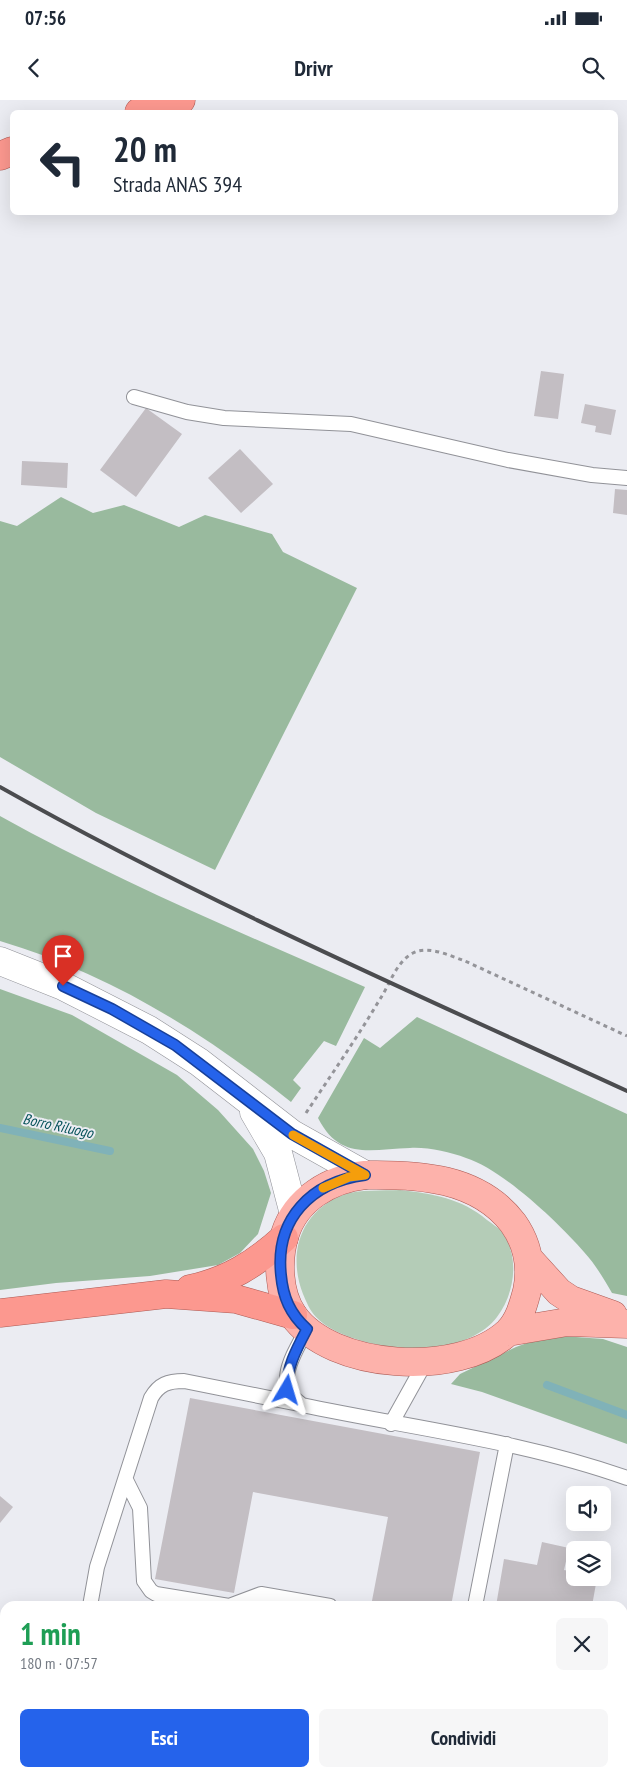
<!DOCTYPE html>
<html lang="it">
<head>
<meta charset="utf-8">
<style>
	body { margin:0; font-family:"PT Sans Narrow",sans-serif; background:#f6f6f7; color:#1f2937; height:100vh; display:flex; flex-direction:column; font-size:19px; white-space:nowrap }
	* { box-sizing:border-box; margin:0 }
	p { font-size:16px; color:#747a83 }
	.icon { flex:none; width:28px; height:28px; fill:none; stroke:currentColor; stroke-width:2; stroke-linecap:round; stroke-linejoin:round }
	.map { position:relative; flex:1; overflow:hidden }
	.panel { position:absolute; left:0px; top:1501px; width:628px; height:176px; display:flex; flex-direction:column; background:#fff; border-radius:15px 15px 0 0; box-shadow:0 5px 20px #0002 }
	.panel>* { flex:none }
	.top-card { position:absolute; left:10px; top:10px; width:608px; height:105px; border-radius:8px; box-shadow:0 5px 20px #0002; background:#fff; color:#1f2937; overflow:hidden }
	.controls { position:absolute; left:566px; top:1386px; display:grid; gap:10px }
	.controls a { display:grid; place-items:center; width:45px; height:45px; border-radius:8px; background:#fff; box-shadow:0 5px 20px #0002; font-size:25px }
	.pin { position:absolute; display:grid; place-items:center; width:42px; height:42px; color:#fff; margin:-51px -21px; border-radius:50% 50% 50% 0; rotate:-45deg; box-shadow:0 0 5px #0007 }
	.pin .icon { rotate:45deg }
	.me { position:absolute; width:55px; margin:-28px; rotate:7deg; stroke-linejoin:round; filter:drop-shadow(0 0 4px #0008) }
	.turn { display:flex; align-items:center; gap:18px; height:105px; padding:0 20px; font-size:22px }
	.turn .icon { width:65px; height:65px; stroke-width:2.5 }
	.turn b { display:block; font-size:35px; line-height:42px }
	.round { display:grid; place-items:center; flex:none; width:52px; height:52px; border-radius:8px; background:#f6f6f7 }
	.overview { display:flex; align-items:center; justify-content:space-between; height:85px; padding:0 20px }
	h1 { font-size:30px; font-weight:700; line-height:38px; color:#1e9e55 }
	.cta { display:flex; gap:10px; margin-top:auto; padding:10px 20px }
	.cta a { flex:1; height:58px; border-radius:8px; background:#2563eb; color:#fff; font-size:20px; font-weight:700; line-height:58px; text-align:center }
	.cta a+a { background:#f6f6f7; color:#1f2937 }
	.status { display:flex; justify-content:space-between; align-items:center; height:35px; padding:0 25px; background:#fff; direction:ltr }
	.status svg { height:14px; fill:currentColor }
	header { display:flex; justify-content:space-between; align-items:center; height:65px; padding:0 20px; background:#fff; font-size:22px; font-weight:700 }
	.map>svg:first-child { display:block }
	.green { fill:#b4ccb7 }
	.forest { fill:#99ba9e }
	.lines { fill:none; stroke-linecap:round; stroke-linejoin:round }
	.stream { stroke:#80b2b8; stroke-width:8 }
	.building { fill:#c3bec3 }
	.service-casing { stroke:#919298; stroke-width:16 }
	.tertiary-casing { stroke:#919298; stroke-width:29 }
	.secondary-casing { stroke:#919298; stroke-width:29 }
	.primary-casing { stroke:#ac5a54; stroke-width:29 }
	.trunk-casing { stroke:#ac5a54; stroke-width:29 }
	.path { stroke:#949499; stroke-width:3; stroke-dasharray:4 4; stroke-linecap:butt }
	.service { stroke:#fff; stroke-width:14 }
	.tertiary { stroke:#fff; stroke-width:28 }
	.secondary { stroke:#fff; stroke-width:28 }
	.primary { stroke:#fdb2ab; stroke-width:28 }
	.trunk { stroke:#fc988f; stroke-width:28 }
	.rail { stroke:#4b4c4f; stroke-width:4 }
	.route-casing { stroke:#184099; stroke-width:12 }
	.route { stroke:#2563eb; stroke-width:9 }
	.slow { stroke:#f59e0b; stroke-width:9 }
	.labels { text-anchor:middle; stroke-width:4; stroke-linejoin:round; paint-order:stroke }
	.water-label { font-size:15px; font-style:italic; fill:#06525a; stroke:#ebecf2 }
</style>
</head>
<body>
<div class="status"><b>07:56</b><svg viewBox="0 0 49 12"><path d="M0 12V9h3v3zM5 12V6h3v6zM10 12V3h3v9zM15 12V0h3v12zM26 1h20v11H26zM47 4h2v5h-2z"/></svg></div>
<header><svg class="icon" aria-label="back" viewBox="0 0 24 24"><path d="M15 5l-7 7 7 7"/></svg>Drivr<svg class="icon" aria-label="search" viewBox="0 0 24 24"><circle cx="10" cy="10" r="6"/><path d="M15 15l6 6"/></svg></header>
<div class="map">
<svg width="627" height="1677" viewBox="0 0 627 1677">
	<rect width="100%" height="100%" fill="#ebecf2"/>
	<path class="green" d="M 400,1090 C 433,1094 461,1098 487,1120 C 492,1124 498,1127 502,1132 C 520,1157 515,1193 497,1217 C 485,1234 458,1244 438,1248 C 405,1253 339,1242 316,1217 C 310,1211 306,1201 303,1194 C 287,1153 301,1111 343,1095 C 360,1089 382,1091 400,1090 Z"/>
	<path class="forest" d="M 61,397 L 93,413 L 124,405 L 179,427 L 205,415 L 272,434 L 283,452 L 357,488 L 215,770 L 96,713 L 0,657 L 0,421 L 17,426 Z
		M 0,716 C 117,781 242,833 365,887 L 336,946 L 324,941 L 293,980 L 301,988 L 291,1002 C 203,932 108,873 0,841 Z
		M 0,889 L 72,915 L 177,975 L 218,1010 L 253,1049 L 264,1071 L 271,1093 L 258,1134 L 240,1153 L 218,1165 L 150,1176 L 56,1183 L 0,1190 Z
		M 417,917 L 627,1014 L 627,1196 L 612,1193 C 604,1179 595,1164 584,1152 C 559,1123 502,1069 466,1058 C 449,1052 428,1047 410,1048 C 371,1049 340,1061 318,1018 L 364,938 L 380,948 Z
		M 549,1235 L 603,1239 L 627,1247 L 627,1344 L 482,1292 L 451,1284 L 460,1274 L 516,1247 Z"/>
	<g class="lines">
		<path class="stream" d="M 0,1028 L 110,1051
			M 547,1285 L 627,1315"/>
	</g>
	<path class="building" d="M 541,271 L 564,274 L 558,319 L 534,316 Z
		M 585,304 L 616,310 L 611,335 L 595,332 L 596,326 L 581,323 Z
		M 146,308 L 182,334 L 136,397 L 100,370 Z
		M 240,349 L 273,384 L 241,413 L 208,378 Z
		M 22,361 L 68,363 L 67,388 L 21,385 Z
		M 615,389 L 627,390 L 627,415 L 613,413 Z
		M 190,1298 L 480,1352 L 451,1506 L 371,1506 L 388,1417 L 253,1392 L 234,1493 L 155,1479 Z
		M 0,1396 L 13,1407 L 0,1423 Z
		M 542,1442 L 569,1448 L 564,1470 L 575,1472 L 575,1478 L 597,1478 L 592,1506 L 496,1506 L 504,1459 L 537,1465 Z"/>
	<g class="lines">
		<g class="service-casing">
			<path id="service" d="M 134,297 L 187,312 L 224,318 L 351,324 L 508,360 L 592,375 L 627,378
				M 307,1229 C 294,1254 272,1285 302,1305 C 411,1328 523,1341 627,1378
				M 391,1324 L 425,1263
				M 126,1380 L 140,1408 L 144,1481 L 151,1491 L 156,1494 L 229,1506 L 261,1494 L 330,1506
				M 90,1506 L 97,1467 L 151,1298 C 159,1284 168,1281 184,1281 L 299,1304
				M 475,1506 L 507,1344
				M 622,1599 L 627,1581"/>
		</g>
		<g class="tertiary-casing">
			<path id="tertiary" d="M 0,1540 L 5,1540
				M 622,1653 L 627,1653"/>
		</g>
		<g class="secondary-casing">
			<path id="secondary" d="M 0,861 L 63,886 L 149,930 L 199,962 L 292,1034 L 365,1075
				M 254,1012 L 278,1053 L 294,1114"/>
		</g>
		<g class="primary-casing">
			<path id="primary" d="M 365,1075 C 418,1074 478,1077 513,1123 C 528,1144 532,1167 527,1191 C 523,1206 519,1221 508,1232 C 459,1278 331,1270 293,1215 C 278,1193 277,1159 285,1134 C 296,1099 330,1079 365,1075 Z
				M 529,1159 L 559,1192 L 571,1200 L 613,1215
				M 508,1232 L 567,1222 L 627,1224"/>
		</g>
		<g class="trunk-casing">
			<path id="trunk" d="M 139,12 L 181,0
				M 0,56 L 12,51
				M 190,1189 C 228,1181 255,1164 284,1138
				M 0,1213 L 166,1194 L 236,1199 L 293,1215"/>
		</g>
		<path class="path" d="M 306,1013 C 331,975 357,938 380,899 C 390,884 396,862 413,853 C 429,845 450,856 465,861 L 627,936"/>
		<use href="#service" class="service"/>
		<use href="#tertiary" class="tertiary"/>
		<use href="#secondary" class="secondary"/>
		<use href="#primary" class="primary"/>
		<use href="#trunk" class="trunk"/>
		<path class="rail" d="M 0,687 C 202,801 416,894 627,991"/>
	</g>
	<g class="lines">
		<g class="route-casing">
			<path id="route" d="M 63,886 L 112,909 L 175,945 L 292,1034 L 365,1075 C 311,1082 275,1119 281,1175 C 283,1197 290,1214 307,1229 C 297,1248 286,1268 287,1290"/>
		</g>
		<use href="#route" class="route"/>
		<path class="slow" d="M 293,1035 L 365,1075 L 349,1077 L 323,1088"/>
	</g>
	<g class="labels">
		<g class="water-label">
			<text transform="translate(58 1026) rotate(12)" y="5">Borro Riluogo</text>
		</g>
	</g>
</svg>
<div class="controls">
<a><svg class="icon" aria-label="sound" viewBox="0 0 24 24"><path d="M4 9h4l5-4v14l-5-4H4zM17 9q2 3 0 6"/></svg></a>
<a><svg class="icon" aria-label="layers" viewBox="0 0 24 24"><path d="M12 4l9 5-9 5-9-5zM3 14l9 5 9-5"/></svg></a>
</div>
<div class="pin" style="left:63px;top:886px;background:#d93025"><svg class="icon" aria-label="arrive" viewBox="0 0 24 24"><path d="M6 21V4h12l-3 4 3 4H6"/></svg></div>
<svg class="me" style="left:287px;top:1290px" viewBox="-20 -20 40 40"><path d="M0-17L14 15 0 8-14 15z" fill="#2563eb" stroke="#fff" stroke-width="4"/></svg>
<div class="top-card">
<div class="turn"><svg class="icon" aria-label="left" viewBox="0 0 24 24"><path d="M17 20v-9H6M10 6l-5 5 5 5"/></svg><div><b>20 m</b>Strada ANAS 394</div></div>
</div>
<section class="panel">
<div class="overview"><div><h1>1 min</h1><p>180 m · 07:57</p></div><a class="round"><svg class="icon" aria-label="close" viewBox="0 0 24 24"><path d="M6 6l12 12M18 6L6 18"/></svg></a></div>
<div class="cta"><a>Esci</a><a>Condividi</a></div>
</section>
</div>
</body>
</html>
